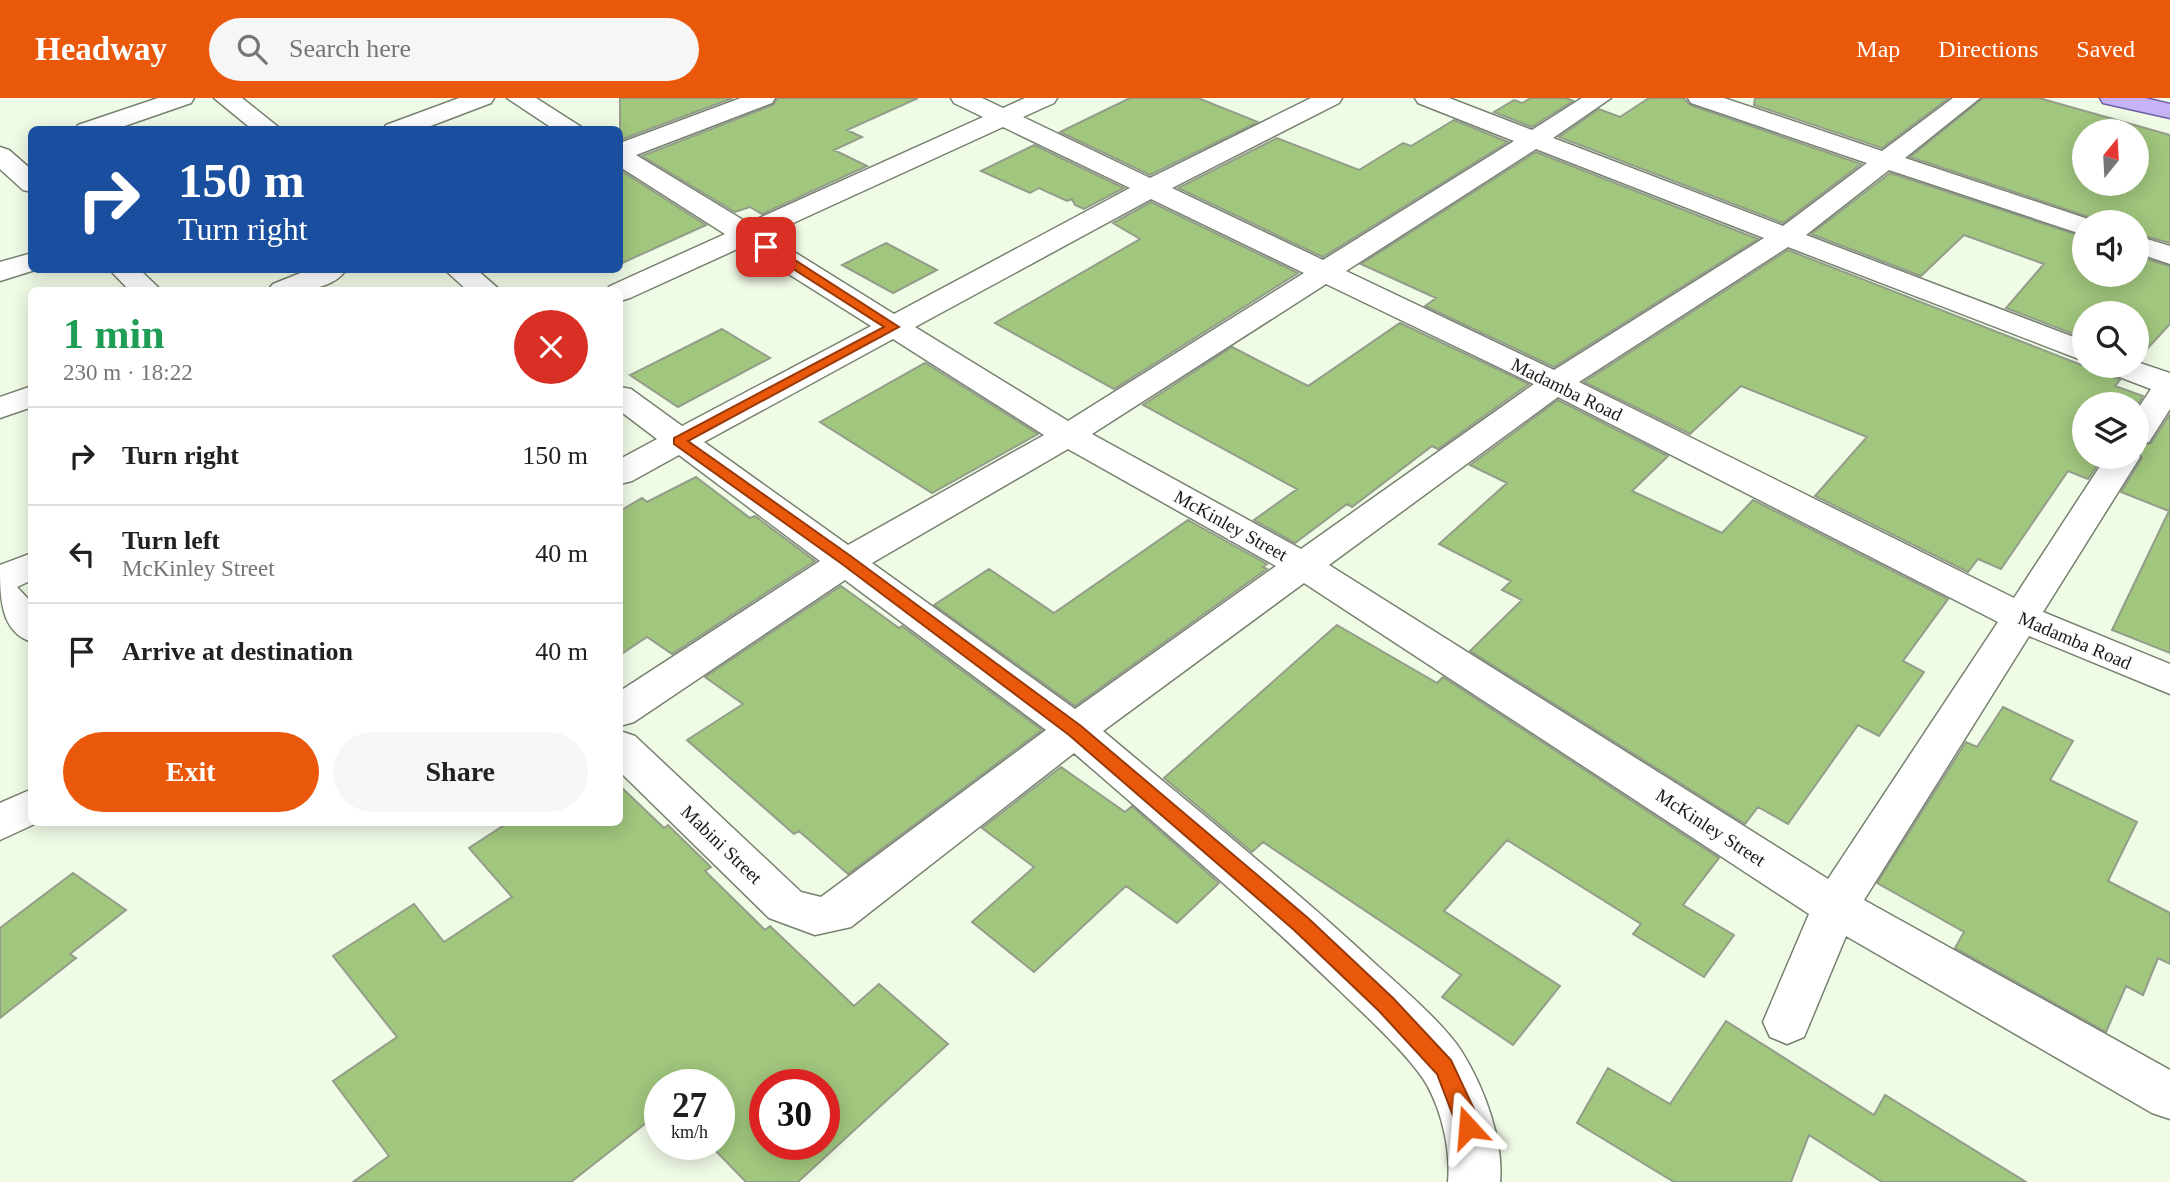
<!DOCTYPE html>
<html lang="en">
<head>
<meta charset="utf-8">
<style>
	body { margin:0; font-family:Georgia,serif; background:#f6f6f6; color:#202124; height:100vh; display:flex; flex-direction:column; font-size:26px; white-space:nowrap }
	* { box-sizing:border-box; margin:0 }
	p { font-size:23px; color:#757577 }
	.icon { flex:none; width:38px; height:38px; fill:none; stroke:currentColor; stroke-width:2; stroke-linecap:round; stroke-linejoin:round }
	.map { position:relative; flex:1; overflow:hidden }
	.drawer { position:absolute; left:28px; top:189px; width:595px; height:539px; display:flex; flex-direction:column; background:#fff; border-radius:10px; box-shadow:0 4px 18px #0003 }
	.drawer>* { flex:none }
	.hud { position:absolute; left:28px; top:28px; width:595px; height:147px; border-radius:10px; box-shadow:0 4px 18px #0003; background:#1a4fa0; color:#fff; overflow:hidden }
	.needle { width:46px; rotate:18deg }
	.fabs { position:absolute; left:2072px; top:21px; display:grid; gap:14px }
	.fabs a { display:grid; place-items:center; width:77px; height:77px; border-radius:50%; background:#fff; box-shadow:0 4px 18px #0003; font-size:35px }
	.speed { position:absolute; left:644px; top:971px; display:flex; gap:14px; font-size:35px; font-weight:700; text-align:center }
	.speed>* { display:grid; place-content:center; width:91px; height:91px; border-radius:50%; background:#fff; box-shadow:0 4px 18px #0003; line-height:1 }
	.speed small { font-size:18px; font-weight:400 }
	.speed .limit { border:10px solid #d22; background:#fff; color:#111 }
	.pin { position:absolute; display:grid; place-items:center; width:60px; height:60px; color:#fff; margin:-30px; border-radius:14px; box-shadow:0 4px 10px #0006 }
	.me { position:absolute; width:77px; margin:-38px; rotate:341deg; stroke-linejoin:round; filter:drop-shadow(0 0 5px #0008) }
	.turn { display:flex; align-items:center; gap:24px; height:147px; padding:0 35px; font-size:32px }
	.turn .icon { width:91px; height:91px; stroke-width:2.5 }
	.turn b { display:block; font-size:49px; line-height:60px }
	.round { display:grid; place-items:center; flex:none; width:74px; height:74px; border-radius:37px; background:#f6f6f6 }
	.overview { display:flex; align-items:center; justify-content:space-between; height:119px; padding:0 35px }
	h1 { font-size:42px; font-weight:700; line-height:52px; color:#1e9e55 }
	.action { display:flex; gap:14px; margin-top:auto; padding:14px 35px }
	.action a { flex:1; height:80px; border-radius:42px; background:#ea580c; color:#fff; font-size:28px; font-weight:700; line-height:80px; text-align:center }
	.action a+a { background:#f6f6f6; color:#202124 }
	ul { padding:0; list-style:none }
	li { display:flex; align-items:center; gap:21px; height:98px; padding:0 35px; border-top:2px solid #e0e0e0 }
	li div { flex:1 }
	li b { display:block; font-size:26px }
	li em { font-style:normal }
	header { display:flex; align-items:center; gap:42px; box-sizing:border-box; height:98px; padding:0 35px; background:#ea580c; color:#fff }
	header strong { font-size:33px }
	nav { display:flex; gap:38px; margin-inline-start:auto; font-size:24px }
	.search { width:490px; height:63px; background:#f6f6f6; display:flex; align-items:center; gap:18px; box-sizing:border-box; padding:0 24px; border-radius:38px; color:#757577; font-size:26px }
	.map>svg:first-child { display:block }
	.building { fill:#a1c67d; stroke:#939d8a; stroke-width:2; fill-rule:evenodd }
	.lines { fill:none; stroke-linecap:round; stroke-linejoin:round }
	.minor-casing { stroke:#77816f; stroke-width:3 }
	.primary-casing { stroke:#705ea4; stroke-width:3 }
	.minor { fill:#fff; fill-rule:evenodd }
	.primary { fill:#c5b3f6; fill-rule:evenodd }
	.route { fill:#ea580c; stroke:#983908; stroke-width:2 }
	.labels { text-anchor:middle; stroke-width:6; stroke-linejoin:round; paint-order:stroke }
	.street-label { font-size:19px; fill:#1a1e17; stroke:#fff }
</style>
</head>
<body>
<header>
<strong>Headway</strong>
<div class="search"><svg class="icon" aria-label="search" viewBox="0 0 24 24"><circle cx="10" cy="10" r="6"/><path d="M15 15l6 6"/></svg>Search here</div>
<nav><a>Map</a><a>Directions</a><a>Saved</a></nav>
</header>
<div class="map">
<svg width="2170" height="1084" viewBox="0 0 2170 1084">
	<rect width="100%" height="100%" fill="#f0fbe6"/>
	<path class="building" d="M 620,0 L 733,0 L 620,42 Z
		M 778,0 L 918,0 L 847,32 L 862,39 L 834,52 L 867,68 L 762,116 L 750,109 L 735,114 L 642,58 L 773,7 Z
		M 1130,0 L 1198,0 L 1258,24 L 1150,77 L 1060,34 Z
		M 1531,0 L 1566,0 L 1573,3 L 1532,29 L 1494,14 L 1514,2 L 1522,5 Z
		M 1649,0 L 1684,0 L 1690,7 L 1861,66 L 1783,125 L 1559,39 L 1599,11 L 1620,19 Z
		M 1755,0 L 1949,0 L 1882,50 L 1754,7 Z
		M 1983,0 L 2039,0 L 2170,37 L 2170,145 L 2137,136 L 2137,124 L 2096,124 L 2095,121 L 1910,59 ZM 2084,33 L 2137,33 L 2137,86 L 2084,86 Z
		M 1454,22 L 1508,44 L 1323,159 L 1178,90 L 1277,40 L 1359,72 L 1403,45 L 1411,48 Z
		M 1034,47 L 1124,90 L 1084,111 L 1075,107 L 1072,101 L 1067,103 L 1039,90 L 1030,95 L 981,73 Z
		M 1536,54 L 1758,141 L 1554,269 L 1425,208 L 1436,200 L 1361,166 Z
		M 620,72 L 706,127 L 620,166 Z
		M 1890,75 L 2084,139 L 2084,177 L 2137,177 L 2137,158 L 2170,168 L 2170,226 L 2137,262 L 2137,215 L 2084,215 L 2084,240 L 2006,210 L 2044,166 L 1964,137 L 1921,178 L 1811,136 Z
		M 1151,104 L 1298,175 L 1114,291 L 995,225 L 1140,141 L 1113,125 Z
		M 886,145 L 937,172 L 893,195 L 842,167 Z
		M 1788,152 L 2084,268 L 2101,268 L 2108,277 L 2120,282 L 2115,288 L 2143,298 L 2137,308 L 2084,306 L 2084,359 L 2103,359 L 2088,381 L 2068,373 L 2001,471 L 1978,461 L 1968,474 L 1815,398 L 1867,339 L 1741,288 L 1690,336 L 1584,284 Z
		M 1400,225 L 1529,286 L 1438,351 L 1432,348 L 1352,409 L 1347,406 L 1295,445 L 1254,422 L 1297,391 L 1143,307 L 1232,249 L 1308,288 Z
		M 722,231 L 770,260 L 678,309 L 630,277 Z
		M 925,265 L 929,267 L 1038,336 L 932,395 L 820,324 Z
		M 1558,302 L 1668,358 L 1632,393 L 1722,435 L 1753,402 L 1948,501 L 1903,563 L 1924,574 L 1879,638 L 1858,627 L 1788,726 L 1758,709 L 1745,726 L 1470,553 L 1522,502 L 1502,492 L 1511,483 L 1439,446 L 1507,385 L 1470,367 Z
		M 2170,316 L 2170,555 L 2112,532 L 2169,413 L 2121,394 L 2142,360 L 2137,349 L 2151,345 Z
		M 696,379 L 750,420 L 755,418 L 815,463 L 672,556 L 647,539 L 620,557 L 620,413 L 642,400 L 647,404 Z
		M 1188,422 L 1267,466 L 1263,469 L 1267,471 L 1075,608 L 934,507 L 989,471 L 1054,515 Z
		M 841,488 L 899,530 L 902,528 L 1042,632 L 848,776 L 799,733 L 794,736 L 687,642 L 743,606 L 705,579 Z
		M 1337,527 L 1437,585 L 1443,579 L 1719,760 L 1683,807 L 1734,837 L 1704,879 L 1633,836 L 1641,826 L 1507,742 L 1444,813 L 1560,888 L 1513,947 L 1442,899 L 1461,877 L 1263,744 L 1252,754 L 1164,680 Z
		M 2003,609 L 2073,643 L 2050,682 L 2137,724 L 2108,783 L 2170,815 L 2170,866 L 2158,860 L 2143,897 L 2126,888 L 2106,934 L 1955,850 L 1964,834 L 1877,785 L 1966,644 L 1977,649 Z
		M 1061,669 L 1125,714 L 1132,708 L 1219,785 L 1177,825 L 1126,788 L 1034,874 L 972,824 L 1034,769 L 982,730 Z
		M 620,688 L 664,730 L 668,727 L 711,769 L 705,773 L 765,832 L 770,828 L 854,908 L 879,886 L 948,946 L 798,1084 L 746,1084 L 709,1046 L 719,1046 L 719,987 L 660,987 L 660,1014 L 571,1084 L 353,1084 L 389,1058 L 333,983 L 397,939 L 333,858 L 414,806 L 444,844 L 512,799 L 469,750 L 509,724 L 620,724 ZM 765,987 L 824,987 L 824,1046 L 765,1046 Z
		M 73,775 L 126,812 L 70,856 L 76,860 L 0,920 L 0,830 Z
		M 1726,923 L 1874,1017 L 1885,997 L 2026,1084 L 1882,1084 L 1809,1037 L 1791,1084 L 1674,1084 L 1577,1025 L 1608,970 L 1670,1006 Z"/>
	<g class="lines">
		<g class="minor-casing">
			<path id="minor" d="M 158,0 L 194,0 L 191,5 L 113,32 L 75,32 L 78,27 Z
				M 214,0 L 242,0 L 282,32 L 253,32 Z
				M 459,0 L 494,0 L 491,5 L 420,32 L 383,32 L 386,27 Z
				M 507,0 L 536,0 L 586,32 L 555,32 Z
				M 741,0 L 775,0 L 772,5 L 636,57 L 748,125 L 983,19 L 954,5 L 951,0 L 982,0 L 1003,10 L 1025,0 L 1057,0 L 1054,5 L 1023,19 L 1150,80 L 1311,0 L 1342,0 L 1339,5 L 1172,90 L 1323,162 L 1514,43 L 1418,5 L 1415,0 L 1449,0 L 1532,32 L 1582,0 L 1611,0 L 1553,40 L 1783,128 L 1867,65 L 1691,5 L 1688,0 L 1724,0 L 1882,53 L 1953,0 L 1980,0 L 1905,60 L 2094,123 L 2084,124 L 2084,137 L 1889,72 L 1806,137 L 2084,243 L 2084,263 L 1788,149 L 1579,284 L 2014,500 L 2106,359 L 2137,359 L 2137,354 L 2140,359 L 2043,514 L 2170,566 L 2170,596 L 2029,538 L 1864,802 L 2170,972 L 2170,1021 L 2152,1015 L 1846,838 L 1804,939 L 1787,946 L 1770,939 L 1763,924 L 1809,816 L 1304,485 L 1103,633 C 1192,708 1283,781 1369,860 C 1395,884 1444,925 1462,954 C 1484,989 1504,1043 1500,1084 L 1448,1084 C 1451,1053 1442,1014 1427,987 C 1412,960 1363,915 1340,893 C 1254,810 1164,733 1074,655 L 851,829 L 815,837 L 769,820 L 620,674 L 620,633 L 635,638 L 801,794 L 821,799 L 1046,632 L 845,482 L 634,624 L 620,628 L 620,593 L 820,463 L 679,357 L 632,383 L 620,386 L 620,361 L 657,341 L 620,313 L 620,289 L 631,291 L 682,328 L 871,228 L 744,148 L 630,200 L 620,203 L 620,192 L 606,192 L 610,188 L 725,136 L 620,69 L 620,45 ZM 1003,29 L 1130,90 L 894,216 L 767,137 ZM 1536,51 L 1764,140 L 1554,272 L 1346,173 ZM 1151,101 L 1304,175 L 1068,323 L 915,229 ZM 1326,186 L 1534,286 L 1301,451 L 1092,336 ZM 893,241 L 1044,337 L 848,447 L 704,344 ZM 1558,299 L 1998,524 L 1828,781 L 1329,467 ZM 1068,351 L 1276,468 L 1075,611 L 872,465 Z
				M 0,49 L 9,52 L 32,72 L 32,94 L 23,92 L 0,71 Z
				M 2137,138 L 2170,148 L 2170,166 L 2137,155 Z
				M 32,155 L 32,172 L 35,172 L 0,183 L 0,164 Z
				M 110,172 L 140,172 L 161,192 L 129,192 Z
				M 308,172 L 346,172 C 331,194 292,194 268,192 L 273,186 Z
				M 445,172 L 477,172 L 500,192 L 467,192 Z
				M 2137,264 L 2170,275 L 2170,311 L 2149,344 L 2137,347 L 2137,312 L 2151,291 L 2109,275 L 2104,268 L 2137,268 Z
				M 32,288 L 32,309 L 0,320 L 0,299 Z
				M 32,455 L 32,482 L 17,489 L 32,505 L 32,544 C 0,534 0,499 0,467 Z
				M 32,691 L 32,724 L 39,724 L 0,742 L 0,705 Z"/>
		</g>
		<g class="primary-casing">
			<path id="primary" d="M 2100,0 L 2145,0 L 2170,6 L 2170,20 L 2103,5 Z"/>
		</g>
		<use href="#minor" class="minor"/>
		<use href="#primary" class="primary"/>
	</g>
	<path class="route" d="M 762,146 L 770,146 L 899,229 L 688,343 L 852,459 L 1081,628 L 1308,820 L 1393,900 L 1451,962 L 1474,1011 L 1478,1029 L 1475,1036 L 1468,1039 L 1460,1036 L 1437,976 L 1379,913 L 1294,832 L 1069,637 L 842,466 L 674,346 L 674,340 L 884,229 L 762,151 Z"/>
	<g class="labels">
		<g class="street-label">
			<text transform="translate(1567 291) rotate(26)" y="7">Madamba Road</text>
			<text transform="translate(1231 427) rotate(29)" y="7">McKinley Street</text>
			<text transform="translate(2075 542) rotate(23)" y="7">Madamba Road</text>
			<text transform="translate(1711 729) rotate(33)" y="7">McKinley Street</text>
			<text transform="translate(722 746) rotate(44)" y="7">Mabini Street</text>
		</g>
	</g>
</svg>
<div class="fabs">
<a><svg class="needle" viewBox="-14 -14 28 28"><path d="M0-13l5 13h-10z" fill="#e53935"/><path d="M0 13l5-13h-10z" fill="#757577"/></svg></a>
<a><svg class="icon" aria-label="sound" viewBox="0 0 24 24"><path d="M4 9h4l5-4v14l-5-4H4zM17 9q2 3 0 6"/></svg></a>
<a><svg class="icon" aria-label="search" viewBox="0 0 24 24"><circle cx="10" cy="10" r="6"/><path d="M15 15l6 6"/></svg></a>
<a><svg class="icon" aria-label="layers" viewBox="0 0 24 24"><path d="M12 4l9 5-9 5-9-5zM3 14l9 5 9-5"/></svg></a>
</div>
<div class="speed"><div>27<small>km/h</small></div><div class="limit">30</div></div>
<div class="pin" style="left:766px;top:149px;background:#d93025"><svg class="icon" aria-label="arrive" viewBox="0 0 24 24"><path d="M6 21V4h12l-3 4 3 4H6"/></svg></div>
<svg class="me" style="left:1468px;top:1029px" viewBox="-20 -20 40 40"><path d="M0-17L14 15 0 8-14 15z" fill="#ea580c" stroke="#fff" stroke-width="4"/></svg>
<div class="hud">
<div class="turn"><svg class="icon" aria-label="right" viewBox="0 0 24 24"><path d="M7 20v-9h11M14 6l5 5-5 5"/></svg><div><b>150 m</b>Turn right</div></div>
</div>
<section class="drawer">
<div class="overview"><div><h1>1 min</h1><p>230 m · 18:22</p></div><a class="round" style="background:#d93025;color:#fff"><svg class="icon" aria-label="close" viewBox="0 0 24 24"><path d="M6 6l12 12M18 6L6 18"/></svg></a></div>
<ul>
<li><svg class="icon" aria-label="right" viewBox="0 0 24 24"><path d="M7 20v-9h11M14 6l5 5-5 5"/></svg><div><b>Turn right</b></div><em>150 m</em></li>
<li><svg class="icon" aria-label="left" viewBox="0 0 24 24"><path d="M17 20v-9H6M10 6l-5 5 5 5"/></svg><div><b>Turn left</b><p>McKinley Street</p></div><em>40 m</em></li>
<li><svg class="icon" aria-label="arrive" viewBox="0 0 24 24"><path d="M6 21V4h12l-3 4 3 4H6"/></svg><div><b>Arrive at destination</b></div><em>40 m</em></li>
</ul>
<div class="action"><a>Exit</a><a>Share</a></div>
</section>
</div>
</body>
</html>
